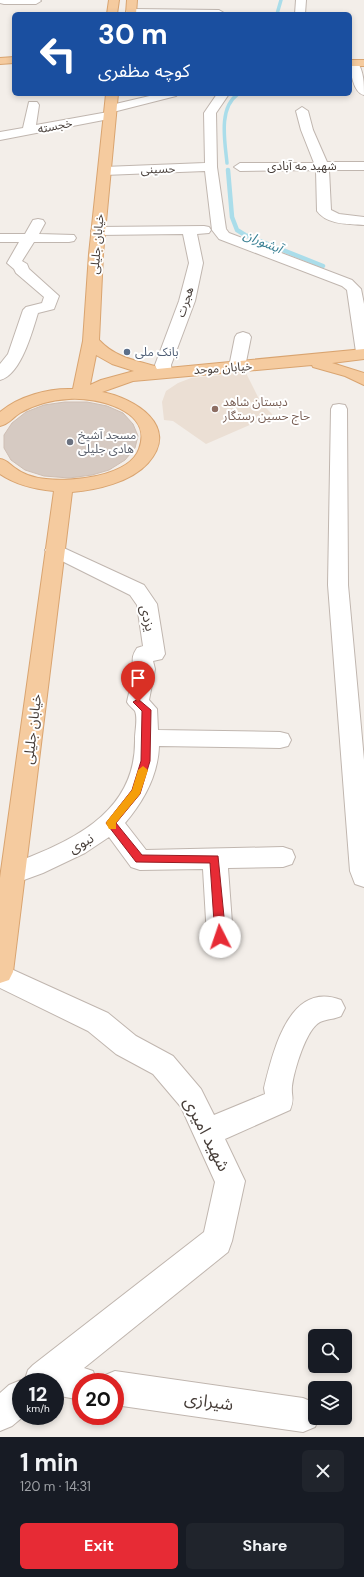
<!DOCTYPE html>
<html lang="en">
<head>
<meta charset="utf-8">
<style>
	body { margin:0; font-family:"DM Sans","Noto Sans Arabic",sans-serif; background:#20242c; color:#f1f3f6; height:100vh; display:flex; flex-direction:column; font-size:15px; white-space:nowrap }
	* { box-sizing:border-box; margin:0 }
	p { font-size:13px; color:#9ea1a6 }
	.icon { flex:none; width:22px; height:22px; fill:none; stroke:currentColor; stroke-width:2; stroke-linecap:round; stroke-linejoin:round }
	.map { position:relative; height:1437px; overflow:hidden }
	.side { display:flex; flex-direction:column; background:#171b24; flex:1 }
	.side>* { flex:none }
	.top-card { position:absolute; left:12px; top:12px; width:340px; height:84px; border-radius:6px; box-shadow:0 2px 6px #0003; background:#1a4fa0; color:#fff; overflow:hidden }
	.tools { position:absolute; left:308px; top:1329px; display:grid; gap:8px }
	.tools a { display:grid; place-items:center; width:44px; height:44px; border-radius:6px; background:#171b24; box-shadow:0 2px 6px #0003; font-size:20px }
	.speed { position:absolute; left:12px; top:1373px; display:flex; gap:8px; font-size:20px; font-weight:700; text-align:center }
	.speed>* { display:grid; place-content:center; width:52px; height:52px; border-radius:50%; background:#171b24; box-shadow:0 2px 6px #0003; line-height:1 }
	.speed small { font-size:10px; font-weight:400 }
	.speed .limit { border:6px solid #d22; background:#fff; color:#111 }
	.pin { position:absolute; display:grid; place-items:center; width:34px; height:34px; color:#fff; margin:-41px -17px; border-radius:50% 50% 50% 0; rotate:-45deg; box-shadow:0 0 4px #0007 }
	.pin .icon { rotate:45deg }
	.me { position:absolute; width:44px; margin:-22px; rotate:356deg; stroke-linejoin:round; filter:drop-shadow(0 0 3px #0008) }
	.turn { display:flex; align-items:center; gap:14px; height:84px; padding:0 20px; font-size:18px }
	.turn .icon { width:52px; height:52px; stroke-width:2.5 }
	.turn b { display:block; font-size:28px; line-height:34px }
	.round { display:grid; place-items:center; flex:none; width:42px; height:42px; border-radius:6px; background:#20242c }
	.head { display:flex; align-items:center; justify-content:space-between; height:68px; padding:0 20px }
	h1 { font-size:24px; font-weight:700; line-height:30px }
	.button { display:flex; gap:8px; margin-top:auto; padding:8px 20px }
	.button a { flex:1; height:46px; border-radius:6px; background:#e72b35; color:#fff; font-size:16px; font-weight:700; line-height:46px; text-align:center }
	.button a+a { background:#20242c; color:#f1f3f6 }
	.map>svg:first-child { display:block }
	.education { fill:#ebdfd4 }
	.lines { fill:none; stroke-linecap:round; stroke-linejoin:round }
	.stream-far1 { stroke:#aaddea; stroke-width:3.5 }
	.stream { stroke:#aaddea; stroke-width:4.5 }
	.building { fill:#d6cac2; stroke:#cebeb3 }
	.minor-casing { stroke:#c0b6af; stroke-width:2 }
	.major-casing { stroke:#d9a470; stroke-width:2 }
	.minor { fill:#fff; fill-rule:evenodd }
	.major { fill:#f5cb9f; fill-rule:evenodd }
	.route { fill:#e72b35; stroke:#961c22 }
	.slow { fill:#f59e0b }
	.service-dot { fill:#5c6f8a; stroke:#fff; stroke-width:1.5 }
	.education-dot { fill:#8d6e63; stroke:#fff; stroke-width:1.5 }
	.worship-dot { fill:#6b7280; stroke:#fff; stroke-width:1.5 }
	.labels { text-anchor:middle; stroke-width:4; stroke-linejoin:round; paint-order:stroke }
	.far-street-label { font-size:12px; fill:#463d38; stroke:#fff }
	.far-service-label { font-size:12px; fill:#4e5e75; stroke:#fff; text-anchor:start }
	.far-education-label { font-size:12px; fill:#785e54; stroke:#fff; text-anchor:start }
	.far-worship-label { font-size:12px; fill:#5b616d; stroke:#fff; text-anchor:start }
	.far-water-label { font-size:13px; font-style:italic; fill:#347d91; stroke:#fff }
	.street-label { font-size:14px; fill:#463d38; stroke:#fff }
	.near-street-label { font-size:17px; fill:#463d38; stroke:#fff }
</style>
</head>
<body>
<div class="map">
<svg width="364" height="1437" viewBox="0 0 364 1437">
	<rect width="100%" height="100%" fill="#f3eee9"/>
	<path class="education" d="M 246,373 L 261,403 L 273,415 L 206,444 L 173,421 L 164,420 L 162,402 L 166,391 L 178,383 L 191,378 Z"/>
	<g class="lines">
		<path class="stream-far1" d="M 277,14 L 281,0
			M 227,163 C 225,142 218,108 238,94"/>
		<path class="stream" d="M 228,170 L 232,217 L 237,230 L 245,235 L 323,266"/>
	</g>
	<path class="building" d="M 65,402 L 87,402 L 107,406 L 123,413 L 133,424 L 138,436 L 135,448 L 125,460 L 109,470 L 92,475 L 69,478 L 44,476 L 25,470 L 11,460 L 4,448 L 4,435 L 12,423 L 26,412 L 44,405 Z"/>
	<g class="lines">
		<g class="minor-casing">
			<path id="minor" d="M 0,0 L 40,0 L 41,1 L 36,4 L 4,4 L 0,3 Z
				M 296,0 L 306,0 L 305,14 L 295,14 Z
				M 131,9 L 219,10 L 224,13 L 127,14 L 126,12 L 127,10 Z
				M 350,60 L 357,61 C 364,72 364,83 364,95 C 353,93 350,70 350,60 Z
				M 158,94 L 178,94 L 176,96 L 113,112 L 116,115 L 114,118 L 0,140 L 0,132 L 23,128 L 29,102 L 37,102 L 39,105 L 36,125 L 108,112 L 105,109 L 107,106 Z
				M 217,94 L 229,94 L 216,113 L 217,167 L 226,229 L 229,233 L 352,280 L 361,289 L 364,304 L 364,357 L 358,355 L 356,352 L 347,290 L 342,286 L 219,239 L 212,230 L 205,171 L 104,175 L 98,171 L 104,167 L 205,163 L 204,113 Z
				M 302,107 L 308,111 L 313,130 L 327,162 L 364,162 L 364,170 L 329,170 L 331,210 L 339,214 L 364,217 L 364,225 C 349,224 327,225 317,211 L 316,170 L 240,171 L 234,167 L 240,163 L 314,163 L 301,130 L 296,111 Z
				M 38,219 L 43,220 L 45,223 L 39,234 L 74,235 L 76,238 L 74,241 L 69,242 L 34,242 L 22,261 L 27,264 L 29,269 L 59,296 L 54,309 L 38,313 C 32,332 21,375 0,380 L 0,364 L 8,354 L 23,310 L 26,307 L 42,303 L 44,297 L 16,273 L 14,269 L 7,263 L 19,242 L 0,242 L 0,234 L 25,234 L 33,220 Z
				M 204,226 L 209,227 L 211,230 L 209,233 L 197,234 L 203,263 L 195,301 L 171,365 L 172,372 L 170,375 L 164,377 L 158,375 L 155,365 L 179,301 L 189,263 L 183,234 L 98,235 L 93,234 L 91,231 L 93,228 L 98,227 Z
				M 243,332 L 249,334 L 251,337 L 245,367 L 243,370 L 237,372 L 231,370 L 229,367 L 235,337 L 237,334 Z
				M 339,404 L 345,405 L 347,409 L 348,585 L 364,760 L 364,887 L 355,884 L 350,871 L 328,585 L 331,409 L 333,405 Z
				M 55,544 L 144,585 L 157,604 L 165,654 L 162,659 L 153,661 L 155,669 L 149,700 L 157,709 L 158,730 L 280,732 L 288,734 L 291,740 L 288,746 L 280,748 L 159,746 C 158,776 143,802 125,823 L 146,850 L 283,847 L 292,850 L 295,857 L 292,864 L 283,867 L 228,868 L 233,937 L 229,945 L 220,948 L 211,945 L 207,937 L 203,869 L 140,870 L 131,867 L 109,837 L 85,853 L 43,873 L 13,884 L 4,881 L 1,874 L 4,867 C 67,843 137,816 135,738 C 135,732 138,718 135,711 C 133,708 129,706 127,702 C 129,692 133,680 133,670 C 133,660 131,657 137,648 L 143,646 L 137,605 L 130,595 L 48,554 L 45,550 L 48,546 Z
				M 0,964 L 108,1013 L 136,1036 L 173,1056 L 201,1089 L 214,1115 L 265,1094 L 264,1088 C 273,1052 289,980 341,1000 L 345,1008 L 341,1016 C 335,1019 327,1019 320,1022 C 306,1029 294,1071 292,1086 C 291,1097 295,1098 290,1110 L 225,1139 L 245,1181 L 232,1241 L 228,1252 L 84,1368 L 93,1371 L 97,1382 L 81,1382 L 81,1400 L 55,1395 L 55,1382 L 21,1382 L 21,1416 L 24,1416 L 12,1426 L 0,1431 L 0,1393 L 9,1385 L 21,1380 L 24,1382 L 28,1370 L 33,1365 L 204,1232 L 215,1182 L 181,1107 L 153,1074 L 116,1054 L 88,1031 L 0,988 Z
				M 115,1371 L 303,1398 L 315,1403 L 315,1418 L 319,1418 L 315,1427 L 303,1432 L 115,1405 L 115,1382 L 101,1382 L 103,1376 Z"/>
		</g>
		<g class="major-casing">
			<path id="major" d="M 109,0 L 119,0 L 117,14 L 107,14 Z
				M 127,0 L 137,0 L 136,14 L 126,14 Z
				M 14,57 L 14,63 L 0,64 L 0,58 Z
				M 350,60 L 364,60 L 364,66 L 350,66 Z
				M 106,94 L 118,94 L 103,254 L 99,340 C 115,357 133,360 155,366 L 157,369 L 364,349 L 364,359 L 332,363 L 364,373 L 364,385 L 345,376 L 313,367 L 312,365 L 133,381 L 102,392 C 134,398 181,426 148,463 C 131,482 97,490 72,492 L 13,972 L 9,980 L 0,983 L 0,878 L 54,491 C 35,489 16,485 0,474 L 0,459 C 7,460 9,464 15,468 C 24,475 35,478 46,479 C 70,482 129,477 139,449 C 154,410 96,397 69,399 C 52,400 35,404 20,413 C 12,418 9,424 0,426 L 0,412 C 19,396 48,388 73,389 L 83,341 L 89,254 ZM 96,355 L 112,364 L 134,371 L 101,380 L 90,385 Z"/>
		</g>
		<use href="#minor" class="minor"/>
		<use href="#major" class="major"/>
	</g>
	<path class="route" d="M 138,699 L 151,710 L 150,761 L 140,794 L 116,823 L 142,855 L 218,856 L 226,937 L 224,941 L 216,941 L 215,937 L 210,863 L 136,862 L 106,823 L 132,790 L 141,761 L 142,711 L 133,702 Z"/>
	<path class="slow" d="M 143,766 L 148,770 L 140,794 L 116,823 L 116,829 L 109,829 L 106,823 L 107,821 L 132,790 L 138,770 Z"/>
	<circle class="service-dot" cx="127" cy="352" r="4"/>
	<circle class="education-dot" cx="215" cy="409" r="4"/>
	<circle class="worship-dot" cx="70" cy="442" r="4"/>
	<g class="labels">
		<g class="far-street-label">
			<text transform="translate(55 126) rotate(-11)" y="4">خجسته</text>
			<text x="302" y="170">شهید مه آبادی</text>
			<text transform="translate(158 169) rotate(-2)" y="4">حسینی</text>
			<text transform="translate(97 244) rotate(-85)" y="4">خیابان جلیلی</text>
			<text transform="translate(185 302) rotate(-72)" y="4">هجرت</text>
			<text transform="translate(223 368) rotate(-4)" y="4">خیابان موحد</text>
		</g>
		<g class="far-service-label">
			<text x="135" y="356">بانک ملی</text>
		</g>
		<g class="far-education-label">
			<text x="223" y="406">دبستان شاهد<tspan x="223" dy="14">حاج حسین رستگار</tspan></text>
		</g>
		<g class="far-worship-label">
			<text x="78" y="439">مسجد آشیخ<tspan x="78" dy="14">هادی جلیلی</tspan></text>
		</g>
		<g class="far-water-label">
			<text transform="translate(263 241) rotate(23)" y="5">آبشوران</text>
		</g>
		<g class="street-label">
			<text transform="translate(148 618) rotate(77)" y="5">یزدی</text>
			<text transform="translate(32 729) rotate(-83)" y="5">خیابان جلیلی</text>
			<text transform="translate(81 843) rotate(-30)" y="5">نبوی</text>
		</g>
		<g class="near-street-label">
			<text transform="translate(207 1134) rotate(63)" y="6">شهید امیری</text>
			<text transform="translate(209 1401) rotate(8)" y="6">شیرازی</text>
		</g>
	</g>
</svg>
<div class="tools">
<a><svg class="icon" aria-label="search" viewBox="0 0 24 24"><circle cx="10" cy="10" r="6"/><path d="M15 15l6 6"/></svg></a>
<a><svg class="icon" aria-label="layers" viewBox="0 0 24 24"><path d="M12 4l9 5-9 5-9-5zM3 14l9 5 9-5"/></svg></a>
</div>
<div class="speed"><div>12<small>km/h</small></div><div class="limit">20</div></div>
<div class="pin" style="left:138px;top:702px;background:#d93025"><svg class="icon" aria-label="arrive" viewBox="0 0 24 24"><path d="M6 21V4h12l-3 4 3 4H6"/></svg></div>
<svg class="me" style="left:220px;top:937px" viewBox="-20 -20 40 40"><circle r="19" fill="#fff"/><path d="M0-13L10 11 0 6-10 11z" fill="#e72b35"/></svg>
<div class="top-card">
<div class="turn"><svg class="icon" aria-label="left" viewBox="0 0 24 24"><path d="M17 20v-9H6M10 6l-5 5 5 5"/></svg><div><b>30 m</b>کوچه مظفری</div></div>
</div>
</div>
<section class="side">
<div class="head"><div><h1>1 min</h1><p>120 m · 14:31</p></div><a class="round"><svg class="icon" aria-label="close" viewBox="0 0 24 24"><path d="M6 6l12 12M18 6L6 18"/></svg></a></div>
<div class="button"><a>Exit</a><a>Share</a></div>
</section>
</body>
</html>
